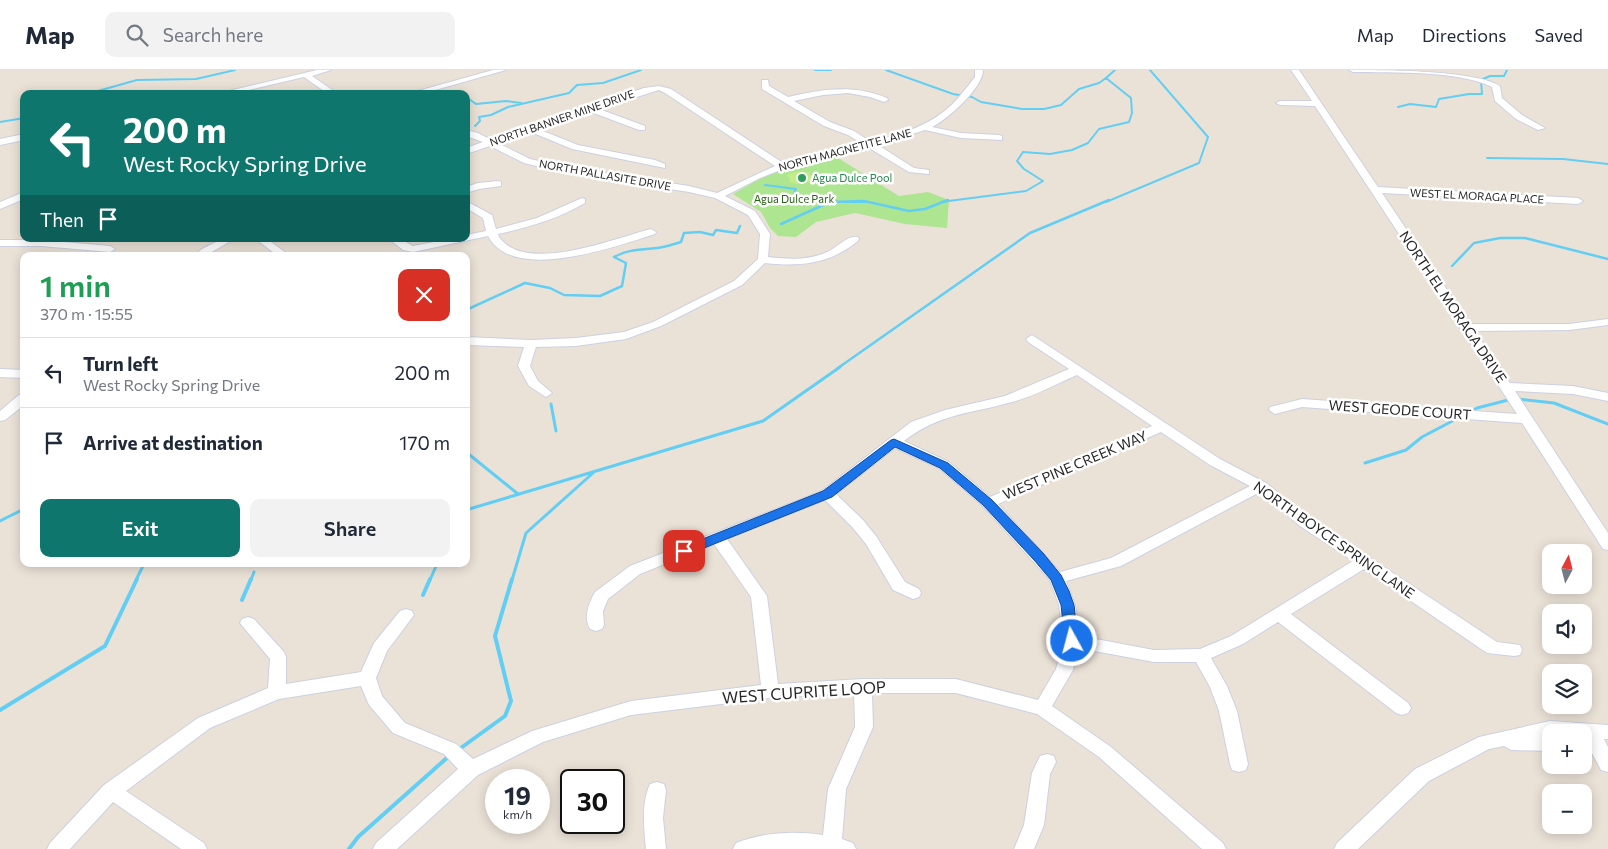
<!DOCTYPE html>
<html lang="en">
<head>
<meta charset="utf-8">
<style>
	body { margin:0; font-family:Commissioner,sans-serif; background:#f2f2f3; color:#1f2937; height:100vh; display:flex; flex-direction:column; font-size:19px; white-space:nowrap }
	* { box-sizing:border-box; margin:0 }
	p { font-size:16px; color:#747a83 }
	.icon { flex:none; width:28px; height:28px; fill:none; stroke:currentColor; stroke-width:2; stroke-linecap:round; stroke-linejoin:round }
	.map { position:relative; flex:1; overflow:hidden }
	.drawer { position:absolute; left:20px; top:182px; width:450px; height:315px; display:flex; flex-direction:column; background:#fff; border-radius:10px; box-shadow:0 2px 12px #0003 }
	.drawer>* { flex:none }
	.guide { position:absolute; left:20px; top:20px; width:450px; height:152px; border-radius:10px; box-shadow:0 2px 12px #0003; background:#0f766e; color:#fff; overflow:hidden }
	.needle { width:32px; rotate:7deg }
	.fabs { position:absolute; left:1542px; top:474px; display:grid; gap:10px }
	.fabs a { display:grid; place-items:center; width:50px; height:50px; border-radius:10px; background:#fff; box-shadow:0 2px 12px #0003; font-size:25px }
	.speed { position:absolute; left:485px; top:699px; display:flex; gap:10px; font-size:25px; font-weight:700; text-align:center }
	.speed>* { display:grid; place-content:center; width:65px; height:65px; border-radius:50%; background:#fff; box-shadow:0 2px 12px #0003; line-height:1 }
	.speed small { font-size:12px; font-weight:400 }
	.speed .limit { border:2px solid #111; border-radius:8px; background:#fff; color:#111 }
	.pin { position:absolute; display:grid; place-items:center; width:42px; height:42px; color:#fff; margin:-21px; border-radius:10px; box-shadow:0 2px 8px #0006 }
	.me { position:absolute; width:55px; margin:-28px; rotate:353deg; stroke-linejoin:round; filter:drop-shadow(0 0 4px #0008) }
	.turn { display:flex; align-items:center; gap:18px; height:105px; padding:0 20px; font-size:22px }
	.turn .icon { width:65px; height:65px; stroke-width:2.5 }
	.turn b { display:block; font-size:35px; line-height:42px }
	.then { display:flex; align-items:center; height:48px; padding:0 20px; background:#0003; gap:10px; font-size:19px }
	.round { display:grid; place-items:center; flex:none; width:52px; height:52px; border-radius:10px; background:#f2f2f3 }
	.overview { display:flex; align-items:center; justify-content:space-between; height:85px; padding:0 20px }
	h1 { font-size:30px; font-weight:600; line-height:38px; color:#1e9e55 }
	.primary-button { display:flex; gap:10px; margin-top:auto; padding:10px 20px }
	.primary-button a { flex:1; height:58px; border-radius:10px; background:#0f766e; color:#fff; font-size:20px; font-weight:600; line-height:58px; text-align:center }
	.primary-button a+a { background:#f2f2f3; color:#1f2937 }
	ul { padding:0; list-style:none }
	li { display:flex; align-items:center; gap:15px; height:70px; padding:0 20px; border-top:1px solid #e0e1e3 }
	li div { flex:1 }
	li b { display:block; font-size:19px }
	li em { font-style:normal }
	header { display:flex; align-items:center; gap:30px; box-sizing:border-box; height:70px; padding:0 25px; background:#fff; border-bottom:1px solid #e0e1e3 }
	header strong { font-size:24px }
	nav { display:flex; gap:28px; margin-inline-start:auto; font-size:18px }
	.search { width:350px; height:45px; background:#f2f2f3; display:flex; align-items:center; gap:12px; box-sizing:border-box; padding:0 18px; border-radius:10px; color:#747a83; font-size:19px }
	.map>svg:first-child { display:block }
	.green { fill:#ade590 }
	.pitch { fill:#c4ed8a }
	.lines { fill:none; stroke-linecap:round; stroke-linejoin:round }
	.stream-far3 { stroke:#63cef3; stroke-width:2 }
	.stream-far2 { stroke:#63cef3; stroke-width:2.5 }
	.stream-far1 { stroke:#63cef3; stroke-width:3 }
	.stream { stroke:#63cef3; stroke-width:4 }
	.minor-casing { stroke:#ccd0e1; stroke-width:2 }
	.minor { fill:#fff; fill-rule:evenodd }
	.route { fill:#1a73e8; stroke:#114b97 }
	.leisure-dot { fill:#2e9e5b; stroke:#fff; stroke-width:2 }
	.labels { text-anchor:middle; stroke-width:5; stroke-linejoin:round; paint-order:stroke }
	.far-street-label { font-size:11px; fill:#272727; stroke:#fff }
	.far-leisure-label { font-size:11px; fill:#27864d; stroke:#fff; text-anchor:start }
	.far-park-label { font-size:11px; fill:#276516; stroke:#fff }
	.street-label { font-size:14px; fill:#272727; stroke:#fff }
	.near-street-label { font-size:16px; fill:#272727; stroke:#fff }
</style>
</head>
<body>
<header>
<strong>Map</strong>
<div class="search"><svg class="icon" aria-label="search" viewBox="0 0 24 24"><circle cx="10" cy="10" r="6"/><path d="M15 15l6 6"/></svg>Search here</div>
<nav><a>Map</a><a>Directions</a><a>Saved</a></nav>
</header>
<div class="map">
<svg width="1608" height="779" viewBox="0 0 1608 779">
	<rect width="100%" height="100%" fill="#ebe2d7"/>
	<path class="green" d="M 835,86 L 899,126 L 928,122 L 949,130 L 947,158 L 905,154 L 855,143 L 816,152 L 796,167 L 778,166 L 770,158 L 761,142 L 733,124 L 768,104 Z"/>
	<path class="pitch" d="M 796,102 L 808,102 L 815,111 L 797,114 L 789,112 L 790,109 L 787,105 Z"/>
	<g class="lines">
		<path class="stream-far3" d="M 815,0 L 831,0
			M 886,0 L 953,24 L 972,27 L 981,32 L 1022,39 L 1044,39 L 1061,35 L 1079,19 L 1099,13 L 1106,8
			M 1483,9 L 1490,6 L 1504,6 L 1507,0
			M 87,24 L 137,10 L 196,9 L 235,0
			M 466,27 L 476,34 L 506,31 L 521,33
			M 1398,37 L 1410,34 L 1436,37 L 1439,29 L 1469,24 L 1482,24 L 1481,10
			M 0,52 L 24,48
			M 475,56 L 480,51 L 479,47 L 491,45 L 508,37 L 569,23 L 577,15 L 603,13 L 641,0
			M 1487,88 L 1563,89 L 1608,94
			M 765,115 L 796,119 L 794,123 L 810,130 L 823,132
			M 844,132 L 867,132
			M 941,132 L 1026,121 L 1043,111 L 1024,99 L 1017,91 L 1023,82 L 1050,84 L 1072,80 L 1088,73 L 1099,59 L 1129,52 L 1132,43 L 1131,28 L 1106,8 L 1115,0
			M 1106,132 L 1199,93 L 1208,67 L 1150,0"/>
		<path class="stream-far2" d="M 813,130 L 827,132
			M 781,154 L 830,132 L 864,131 L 909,141 L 925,139 L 948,130
			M 1452,196 L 1474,173 L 1500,168 L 1525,168 L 1608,189
			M 466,240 L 525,213 L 550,218 L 564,225 L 600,226 L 622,216 L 626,193 L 614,187 C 628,179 642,180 657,178 C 666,177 673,174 681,172 L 684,163 L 700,162 L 713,165 L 716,160 L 737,163 L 740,156
			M 838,298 L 1030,163 L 1109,130"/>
		<path class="stream-far1" d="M 1518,329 L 1554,333 L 1608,354
			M 551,334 L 556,361
			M 1468,343 L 1477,338 L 1512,329
			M 466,382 L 518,424
			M 1365,393 L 1406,380 L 1422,367 L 1460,347
			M 466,440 L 763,351 L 840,297
			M 0,451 L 24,439
			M 136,510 L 144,494
			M 251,510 L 254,502
			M 430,510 L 437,494
			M 512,510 L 526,463 L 593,403"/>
		<path class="stream" d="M 423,525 L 430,509
			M 242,530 L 251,509
			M 0,640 L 105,576 L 137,509
			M 458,680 L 505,646 L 511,631 L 495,566 L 512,509
			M 349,779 L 358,767 L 449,686"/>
		<g class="minor-casing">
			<path id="minor" d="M 317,0 L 331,0 L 312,6 L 338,24 L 328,24 L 304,7 L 232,24 L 216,24 Z
				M 493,0 L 506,0 L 421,24 L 407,24 Z
				M 975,0 L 983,0 C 983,18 948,49 932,57 L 961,63 L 999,65 L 1002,66 L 1002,70 L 961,68 L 925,60 L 878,75 L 914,98 L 929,100 L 929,104 L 909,102 L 869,78 L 783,99 L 760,108 L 725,126 L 755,141 L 770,164 L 768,187 C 788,189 808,191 827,182 C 837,178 847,165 858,167 L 859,169 L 858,171 C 830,194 800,197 765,193 L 742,215 L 661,256 L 626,269 L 576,276 L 536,277 L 530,296 L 538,311 L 552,323 L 546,327 L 529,316 L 518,296 L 524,277 L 466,275 L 466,267 L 531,270 L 576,268 L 624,262 L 653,252 L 734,211 L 758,189 L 760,164 L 748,145 L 715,128 L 689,122 L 561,102 L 524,93 L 490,76 L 466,84 L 466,78 L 483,72 L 466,66 L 466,60 L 478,63 L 491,70 L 644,18 L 659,16 L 671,19 L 783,93 L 863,74 L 848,65 L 824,56 L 762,19 L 762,10 L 768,10 L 769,16 L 788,27 C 822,19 854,14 887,28 L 888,30 L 884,32 L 870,27 L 848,23 L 823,25 L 794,31 L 830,52 L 854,61 L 871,72 C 898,65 926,57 947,39 C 958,30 966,18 975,7 ZM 659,20 L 665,23 L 775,96 L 717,123 L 689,116 L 561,96 L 530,89 L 498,73 L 531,62 L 572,79 L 665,98 L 665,94 L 655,90 L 578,75 L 538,59 L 591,42 L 639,60 L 645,60 L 645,56 L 599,39 Z
				M 1291,0 L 1299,0 L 1378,117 L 1578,128 L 1583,131 L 1578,134 L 1382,123 L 1470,254 L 1569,254 L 1608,249 L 1608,255 L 1569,260 L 1475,261 L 1510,313 L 1573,316 L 1608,323 L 1608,331 L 1573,324 L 1515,321 L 1608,463 L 1608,480 L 1603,479 L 1522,353 L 1302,337 L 1275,344 L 1269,340 L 1270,337 L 1302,329 L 1517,344 L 1315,36 L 1280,35 L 1276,33 L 1280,31 L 1312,31 Z
				M 1349,0 C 1383,0 1475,0 1500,16 L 1502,28 L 1522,45 L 1545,58 L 1538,60 L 1516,49 L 1495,31 L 1492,17 C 1458,0 1392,3 1353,2 Z
				M 24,64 L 24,70 L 0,75 L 0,69 Z
				M 498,111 L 501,112 L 501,116 L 479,119 L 466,123 L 466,117 L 478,113 Z
				M 24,122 L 24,129 L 0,139 L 0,132 Z
				M 582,128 L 585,129 L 585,133 C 558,149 529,157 498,164 L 499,167 C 526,205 615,168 651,159 L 656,162 L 655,164 C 617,176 513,214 488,166 L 413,182 L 403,180 L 389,169 L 400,169 L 413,176 L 449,169 L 466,169 L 466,165 L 486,161 L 483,148 L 466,138 L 466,131 L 492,145 L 496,159 L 537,148 Z
				M 222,169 L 234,169 L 205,186 L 194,186 L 202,179 Z
				M 256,169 L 267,169 L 290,186 L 278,186 Z
				M 0,170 L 41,170 L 110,176 L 115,179 L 110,182 L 41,176 L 0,176 Z
				M 1032,265 L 1220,389 L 1266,413 L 1310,448 L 1497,572 L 1520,575 L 1522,580 L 1520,585 L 1514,586 L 1487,583 L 1364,499 L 1291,544 L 1408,633 L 1411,638 L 1408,643 L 1402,645 L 1396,643 L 1278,552 L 1243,574 L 1211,588 L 1227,616 L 1237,641 L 1248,694 L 1246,700 L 1239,702 L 1232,700 L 1230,694 L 1219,641 L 1210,617 L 1196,592 L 1154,592 L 1078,578 L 1073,600 L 1052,636 L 1111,677 L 1223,773 L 1226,779 L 1202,779 L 1099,687 L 1037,644 L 956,623 L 872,623 L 873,657 L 846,719 L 842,769 L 853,773 L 856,779 L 733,779 L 736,773 C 763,762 795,761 823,765 L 828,719 L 855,657 L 854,623 L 770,628 L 631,645 L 543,672 L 478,705 L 397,779 L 373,779 L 376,773 L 458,699 L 444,684 L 393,663 L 369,635 L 361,616 L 279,629 L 210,658 L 126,721 L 204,773 L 207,779 L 181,779 L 113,732 L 70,779 L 47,779 L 50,773 L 104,715 L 198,648 L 268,618 L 270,589 L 240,553 L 242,549 L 248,547 L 254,549 L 284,582 L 286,587 L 286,614 L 361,602 L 374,573 L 400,541 L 406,539 L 412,541 L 414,545 L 387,581 L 376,608 L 382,626 L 405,653 L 456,674 L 473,689 L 532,661 L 631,631 L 761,615 L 751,527 L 714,474 L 640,504 L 608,529 L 603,541 L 604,555 L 602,559 L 596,561 L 590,559 C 583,547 589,533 595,522 L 630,496 L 822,421 L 911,352 L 945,340 L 1005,326 L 1069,299 L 1028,272 L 1026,269 ZM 1077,305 L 1152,356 L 990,427 L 949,392 L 904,371 C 940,343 970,344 1012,332 C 1035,326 1056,314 1077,305 ZM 1161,362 L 1210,395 L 1250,416 L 1111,488 L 1060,502 L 998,434 ZM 895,378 L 939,398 L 983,436 L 1050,510 L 1059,535 L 1064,571 L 1056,599 L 1038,630 L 956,609 L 863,609 L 778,614 L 767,526 L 727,469 L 825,430 L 853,458 L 866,474 L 893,520 L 913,529 L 919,527 L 921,523 L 919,519 L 905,512 L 876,466 L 863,450 L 836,424 ZM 1260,422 L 1300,456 L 1353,491 L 1231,566 L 1200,579 L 1154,580 L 1080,566 L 1075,535 L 1066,511 L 1121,496 Z
				M 0,299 L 24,300 L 24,308 L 0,307 Z
				M 24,324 L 24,335 L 5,350 L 0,351 L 0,341 L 19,325 Z
				M 1550,651 L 1608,655 L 1608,669 L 1604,669 L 1608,677 L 1608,702 L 1601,700 L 1584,668 L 1584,662 L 1551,662 L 1551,681 L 1511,680 L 1504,676 L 1489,679 L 1429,711 L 1358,779 L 1334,779 L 1337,773 L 1415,699 L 1479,667 Z
				M 1047,684 L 1054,686 L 1056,692 L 1050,704 L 1044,755 L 1034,779 L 1014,779 L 1024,755 L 1032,703 L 1040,686 Z
				M 657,712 L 664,714 L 666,720 L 663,748 L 666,779 L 646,779 C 644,758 641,734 650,714 Z"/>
		</g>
		<use href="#minor" class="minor"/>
	</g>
	<path class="route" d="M 894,369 L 948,393 L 992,430 L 1043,483 L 1061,505 L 1069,521 L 1074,535 L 1078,571 L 1076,574 L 1072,576 L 1067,574 L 1065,571 L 1061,535 L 1051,510 L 1034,490 L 983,435 L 940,398 L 895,377 L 832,427 L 689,484 L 680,484 L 678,481 L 680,478 L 823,421 L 891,370 Z"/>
	<circle class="leisure-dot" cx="802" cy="108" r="5"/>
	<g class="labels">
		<g class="far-street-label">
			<text transform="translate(562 48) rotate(-19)" y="4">NORTH BANNER MINE DRIVE</text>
			<text transform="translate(845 80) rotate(-15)" y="4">NORTH MAGNETITE LANE</text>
			<text transform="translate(605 105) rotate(10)" y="4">NORTH PALLASITE DRIVE</text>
			<text transform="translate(1477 126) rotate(3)" y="4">WEST EL MORAGA PLACE</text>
		</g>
		<g class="far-leisure-label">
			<text x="812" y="112">Agua Dulce Pool</text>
		</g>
		<g class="far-park-label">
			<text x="794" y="133">Agua Dulce Park</text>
		</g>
		<g class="street-label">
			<text transform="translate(1453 237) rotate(56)" y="5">NORTH EL MORAGA DRIVE</text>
			<text transform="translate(1400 340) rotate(4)" y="5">WEST GEODE COURT</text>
			<text transform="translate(1075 395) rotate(-23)" y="5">WEST PINE CREEK WAY</text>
			<text transform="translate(1334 470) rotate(35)" y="5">NORTH BOYCE SPRING LANE</text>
		</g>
		<g class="near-street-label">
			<text transform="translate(804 622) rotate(-4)" y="6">WEST CUPRITE LOOP</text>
		</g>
	</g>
</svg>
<div class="fabs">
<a><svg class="needle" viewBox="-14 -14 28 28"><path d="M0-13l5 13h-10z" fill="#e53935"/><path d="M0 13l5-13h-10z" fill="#747a83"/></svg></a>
<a><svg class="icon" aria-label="sound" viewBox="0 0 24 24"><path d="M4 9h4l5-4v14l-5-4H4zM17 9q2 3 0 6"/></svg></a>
<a><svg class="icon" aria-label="layers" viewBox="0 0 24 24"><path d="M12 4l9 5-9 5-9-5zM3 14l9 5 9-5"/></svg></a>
<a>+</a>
<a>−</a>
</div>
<div class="speed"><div>19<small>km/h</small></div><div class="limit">30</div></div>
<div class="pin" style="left:684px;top:481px;background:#d93025"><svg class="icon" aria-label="arrive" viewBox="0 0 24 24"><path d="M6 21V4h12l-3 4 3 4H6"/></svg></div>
<svg class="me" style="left:1072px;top:571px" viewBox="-20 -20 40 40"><circle r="17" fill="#1a73e8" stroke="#fff" stroke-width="3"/><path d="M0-11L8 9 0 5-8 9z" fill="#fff"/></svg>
<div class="guide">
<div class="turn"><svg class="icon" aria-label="left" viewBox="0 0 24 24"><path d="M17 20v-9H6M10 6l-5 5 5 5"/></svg><div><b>200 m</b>West Rocky Spring Drive</div></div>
<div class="then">Then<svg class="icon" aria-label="arrive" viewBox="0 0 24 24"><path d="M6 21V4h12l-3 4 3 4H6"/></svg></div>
</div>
<section class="drawer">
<div class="overview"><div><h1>1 min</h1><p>370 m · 15:55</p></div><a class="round" style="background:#d93025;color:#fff"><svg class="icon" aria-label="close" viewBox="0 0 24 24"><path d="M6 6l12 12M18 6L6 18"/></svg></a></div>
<ul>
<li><svg class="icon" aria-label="left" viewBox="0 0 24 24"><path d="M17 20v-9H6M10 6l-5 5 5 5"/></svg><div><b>Turn left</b><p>West Rocky Spring Drive</p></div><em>200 m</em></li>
<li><svg class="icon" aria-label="arrive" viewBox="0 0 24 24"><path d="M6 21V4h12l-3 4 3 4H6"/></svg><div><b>Arrive at destination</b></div><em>170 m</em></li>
</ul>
<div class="primary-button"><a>Exit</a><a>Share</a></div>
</section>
</div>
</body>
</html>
